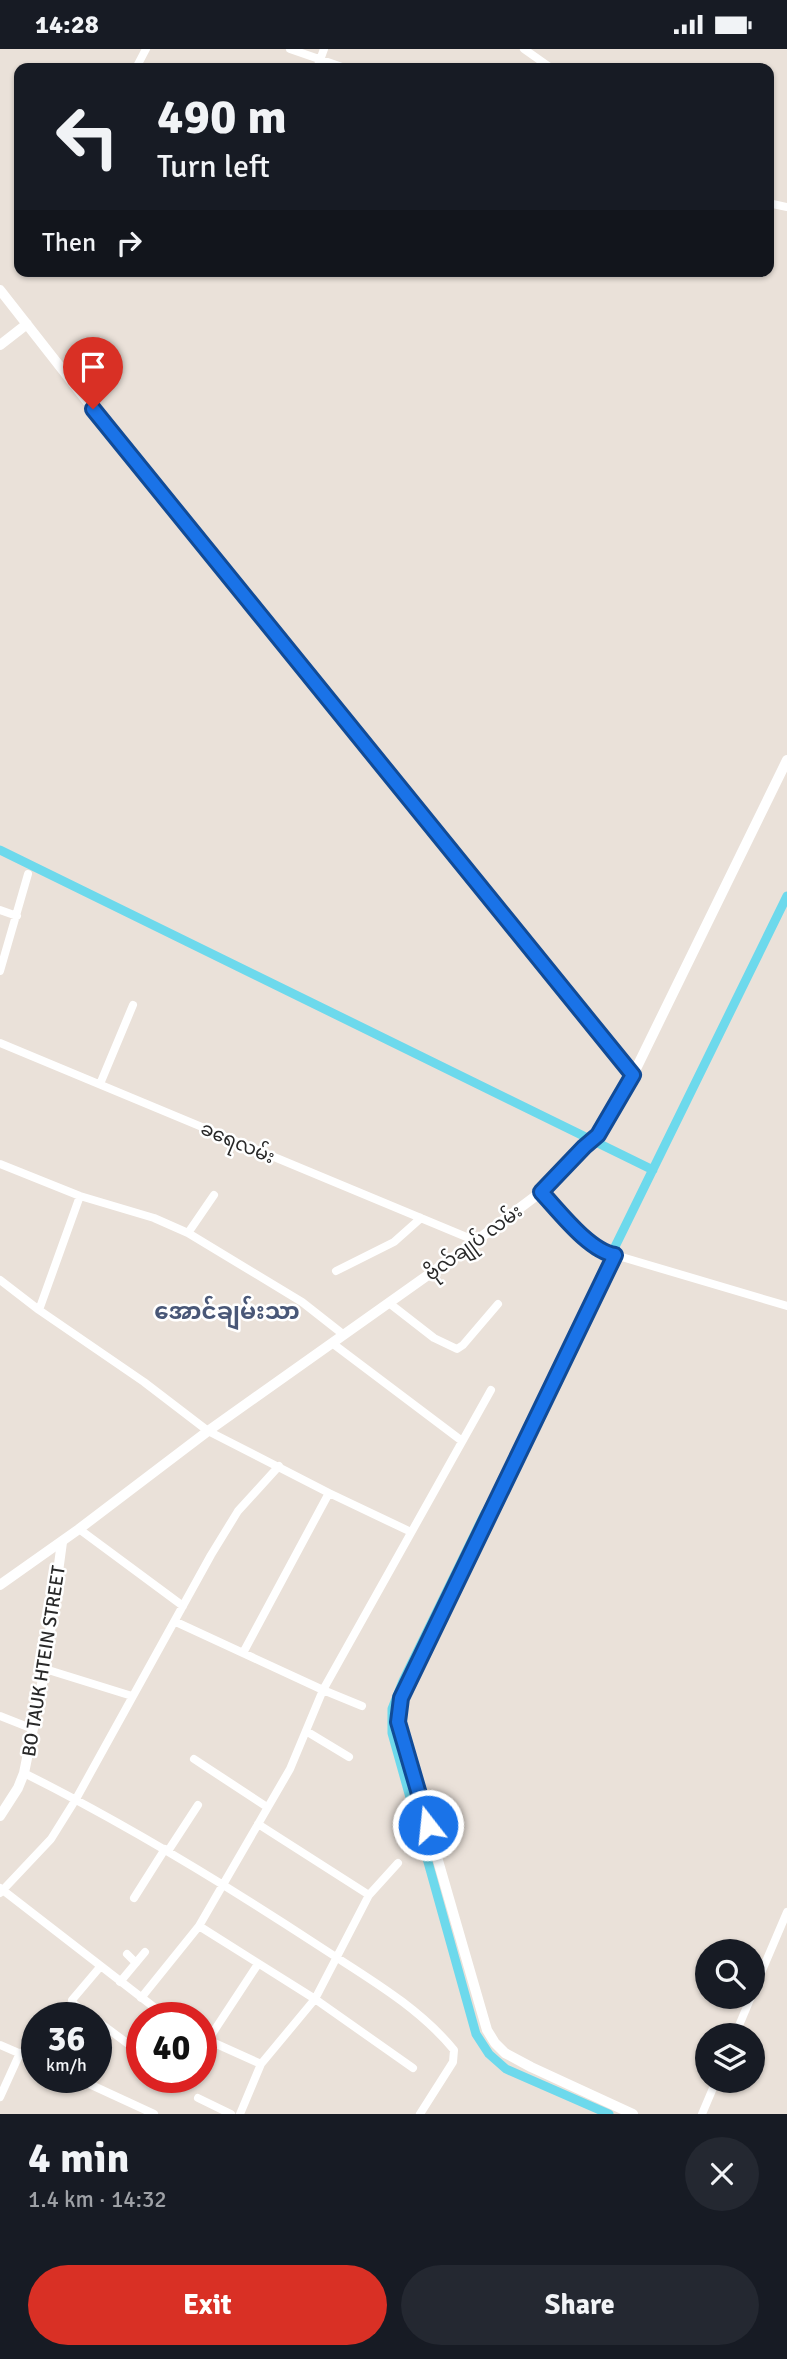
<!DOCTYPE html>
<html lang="en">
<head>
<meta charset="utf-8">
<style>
	body { margin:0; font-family:Signika,"Noto Sans Myanmar",sans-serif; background:#242831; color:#f1f3f6; height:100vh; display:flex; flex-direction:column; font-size:26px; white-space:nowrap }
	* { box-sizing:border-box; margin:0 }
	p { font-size:23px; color:#9ea1a6 }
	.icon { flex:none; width:38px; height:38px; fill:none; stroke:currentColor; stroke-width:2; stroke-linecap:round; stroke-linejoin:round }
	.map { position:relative; height:2065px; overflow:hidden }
	.side { display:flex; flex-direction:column; background:#171b24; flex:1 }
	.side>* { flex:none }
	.hud { position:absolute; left:14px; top:14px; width:760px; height:214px; border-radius:14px; box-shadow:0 2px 5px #0004; background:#171b24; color:#f1f3f6; overflow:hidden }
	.controls { position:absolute; left:695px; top:1890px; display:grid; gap:14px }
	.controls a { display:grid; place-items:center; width:70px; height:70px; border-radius:50%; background:#171b24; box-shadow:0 2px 5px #0004; font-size:35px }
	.speed { position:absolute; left:21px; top:1953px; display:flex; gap:14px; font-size:35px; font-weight:700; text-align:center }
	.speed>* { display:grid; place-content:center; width:91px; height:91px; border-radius:50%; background:#171b24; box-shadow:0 2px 5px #0004; line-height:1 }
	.speed small { font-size:18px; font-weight:400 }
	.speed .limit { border:10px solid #d22; background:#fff; color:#111 }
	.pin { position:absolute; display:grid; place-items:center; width:60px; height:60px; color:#fff; margin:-72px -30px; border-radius:50% 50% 50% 0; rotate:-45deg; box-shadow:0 0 7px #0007 }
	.pin .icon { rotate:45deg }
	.me { position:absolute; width:77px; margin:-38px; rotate:344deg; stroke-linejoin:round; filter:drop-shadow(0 0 5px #0008) }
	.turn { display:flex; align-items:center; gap:24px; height:147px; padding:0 28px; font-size:32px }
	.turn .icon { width:91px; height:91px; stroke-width:2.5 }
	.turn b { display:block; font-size:49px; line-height:60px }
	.then { display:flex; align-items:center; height:66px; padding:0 28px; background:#0003; gap:14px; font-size:26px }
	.round { display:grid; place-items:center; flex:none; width:74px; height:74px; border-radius:37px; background:#242831 }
	.headline { display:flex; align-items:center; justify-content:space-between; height:119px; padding:0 28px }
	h1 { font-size:42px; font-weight:800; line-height:52px }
	.cta { display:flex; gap:14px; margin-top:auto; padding:14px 28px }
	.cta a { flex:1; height:80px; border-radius:42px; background:#d93025; color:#fff; font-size:28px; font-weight:800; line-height:80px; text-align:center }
	.cta a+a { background:#242831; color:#f1f3f6 }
	.status { display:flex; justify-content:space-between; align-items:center; height:49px; padding:0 35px; background:#171b24; direction:ltr }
	.status svg { height:19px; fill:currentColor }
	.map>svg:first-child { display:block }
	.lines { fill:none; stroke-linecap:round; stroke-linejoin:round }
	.canal { stroke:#6dd9ec; stroke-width:9 }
	.minor { stroke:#fff; stroke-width:8 }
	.tertiary { stroke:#fff; stroke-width:10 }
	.secondary { stroke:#fff; stroke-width:10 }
	.route-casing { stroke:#114b97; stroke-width:18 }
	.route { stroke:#1a73e8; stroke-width:12 }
	.labels { text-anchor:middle; stroke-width:5; stroke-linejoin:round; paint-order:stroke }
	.street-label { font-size:19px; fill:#282828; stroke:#fff }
	.quarter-label { font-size:23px; font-weight:bold; fill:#495777; stroke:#fff }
</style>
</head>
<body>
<div class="status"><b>14:28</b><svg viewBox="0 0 49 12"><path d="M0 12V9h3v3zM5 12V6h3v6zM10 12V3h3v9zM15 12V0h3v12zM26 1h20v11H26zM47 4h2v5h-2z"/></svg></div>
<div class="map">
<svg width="787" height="2065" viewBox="0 0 787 2065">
	<rect width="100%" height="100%" fill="#eae1d9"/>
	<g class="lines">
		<path class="canal" d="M 0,801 L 653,1121
			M 609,1210 L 787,847
			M 485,1464 L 403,1632 L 392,1660 L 392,1684 L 476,1985 L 489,2005 L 506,2020 L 609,2065"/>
		<path class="minor" d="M 290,0 L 345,19
			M 524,0 L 551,19
			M 136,19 L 146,0
			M 317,19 L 324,0
			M 768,154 L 787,158
			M 0,861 L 17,867
			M 0,922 L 28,825
			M 0,994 L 476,1192
			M 100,1035 L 133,956
			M 0,1115 L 80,1147 L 154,1169 L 188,1184 L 302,1253 L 344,1286
			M 188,1184 L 214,1146
			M 615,1206 L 787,1257
			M 336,1222 L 394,1193 L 421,1169
			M 0,1231 L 39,1261 L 144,1333 L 208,1382 L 329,1444 L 243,1604
			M 389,1254 L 434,1289 L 457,1300 L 463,1296 L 498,1255
			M 39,1261 L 80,1147
			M 332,1294 L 462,1392
			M 329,1444 L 411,1483
			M 79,1480 L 183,1557
			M 45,1620 L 132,1647
			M 362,1657 L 323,1641 L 491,1341
			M 0,1667 L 33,1680
			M 306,1682 L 349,1708
			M 194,1710 L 267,1758
			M 24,1724 C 126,1775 223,1834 319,1897 C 366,1928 418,1957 454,2001 L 453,2013 L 420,2065
			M 258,1775 L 369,1846
			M 168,1802 L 198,1756
			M 0,1839 L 168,1969
			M 0,1844 L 51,1790 L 76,1750 L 211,1506 L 238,1462 L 279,1417
			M 134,1849 L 165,1800
			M 199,1877 L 315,1950 L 413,2019
			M 127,1905 L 136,1914
			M 120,1933 L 145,1903
			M 752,1945 L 787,1863
			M 141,1949 L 199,1877 L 290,1720 L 323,1641 L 176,1573
			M 92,1969 L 74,1955 L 72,1951 L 100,1918
			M 96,1971 L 131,1997
			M 735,1986 L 751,1948
			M 201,1988 L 261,2015
			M 208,1991 L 258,1915
			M 0,1996 L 37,2012
			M 74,2028 L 154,2065
			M 0,2048 L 20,2004
			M 198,2049 L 231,2065
			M 240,2065 L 261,2015 L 315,1950 L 369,1846 L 398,1814
			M 702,2065 L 716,2032"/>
		<path class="tertiary" d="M 0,241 L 152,435 L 633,1026
			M 0,296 L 27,275
			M 541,1143 C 560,1162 589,1202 615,1206
			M 615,1206 L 401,1649 L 398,1673 L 487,1981 L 495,1994 L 505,2004 L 531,2018 L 633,2065
			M 0,1767 L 18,1739 L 24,1724 L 45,1620 L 62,1493"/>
		<path class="secondary" d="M 0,1536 L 79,1480 L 208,1382 L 476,1192 L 541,1143 L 584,1098 L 599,1086 L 633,1026 L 787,711"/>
	</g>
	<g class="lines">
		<g class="route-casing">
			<path id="route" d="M 93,360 L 633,1026 L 598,1086 L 584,1098 L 541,1143 C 559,1162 589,1202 615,1206 L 401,1649 L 398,1673 L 428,1776"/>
		</g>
		<use href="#route" class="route"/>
	</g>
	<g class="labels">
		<g class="street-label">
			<text transform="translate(238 1093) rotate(23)" y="7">ခရေလမ်း</text>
			<text transform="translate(473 1193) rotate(-36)" y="7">ဗိုလ်ချုပ် လမ်း</text>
			<text transform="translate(43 1612) rotate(-81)" y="7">BO TAUK HTEIN STREET</text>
		</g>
		<g class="quarter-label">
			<text x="227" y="1270">အောင်ချမ်းသာ</text>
		</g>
	</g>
</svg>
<div class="controls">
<a><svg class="icon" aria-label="search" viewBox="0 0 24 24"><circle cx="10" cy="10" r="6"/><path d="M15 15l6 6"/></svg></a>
<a><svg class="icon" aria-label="layers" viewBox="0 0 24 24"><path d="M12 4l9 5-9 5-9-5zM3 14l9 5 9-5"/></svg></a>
</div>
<div class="speed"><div>36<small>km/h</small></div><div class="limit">40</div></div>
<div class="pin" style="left:93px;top:360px;background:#d93025"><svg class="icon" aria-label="arrive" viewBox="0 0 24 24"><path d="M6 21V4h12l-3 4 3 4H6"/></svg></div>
<svg class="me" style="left:428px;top:1776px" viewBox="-20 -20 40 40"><circle r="17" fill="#1a73e8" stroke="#fff" stroke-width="3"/><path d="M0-11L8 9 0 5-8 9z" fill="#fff"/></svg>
<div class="hud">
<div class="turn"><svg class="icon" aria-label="left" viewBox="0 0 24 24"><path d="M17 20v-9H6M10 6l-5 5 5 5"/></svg><div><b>490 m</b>Turn left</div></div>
<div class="then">Then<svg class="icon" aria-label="right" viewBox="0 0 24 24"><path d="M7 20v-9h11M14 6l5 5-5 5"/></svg></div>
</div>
</div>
<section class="side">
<div class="headline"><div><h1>4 min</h1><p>1.4 km · 14:32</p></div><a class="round"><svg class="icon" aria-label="close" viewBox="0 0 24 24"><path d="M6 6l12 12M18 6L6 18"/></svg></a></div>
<div class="cta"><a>Exit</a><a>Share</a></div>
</section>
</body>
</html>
